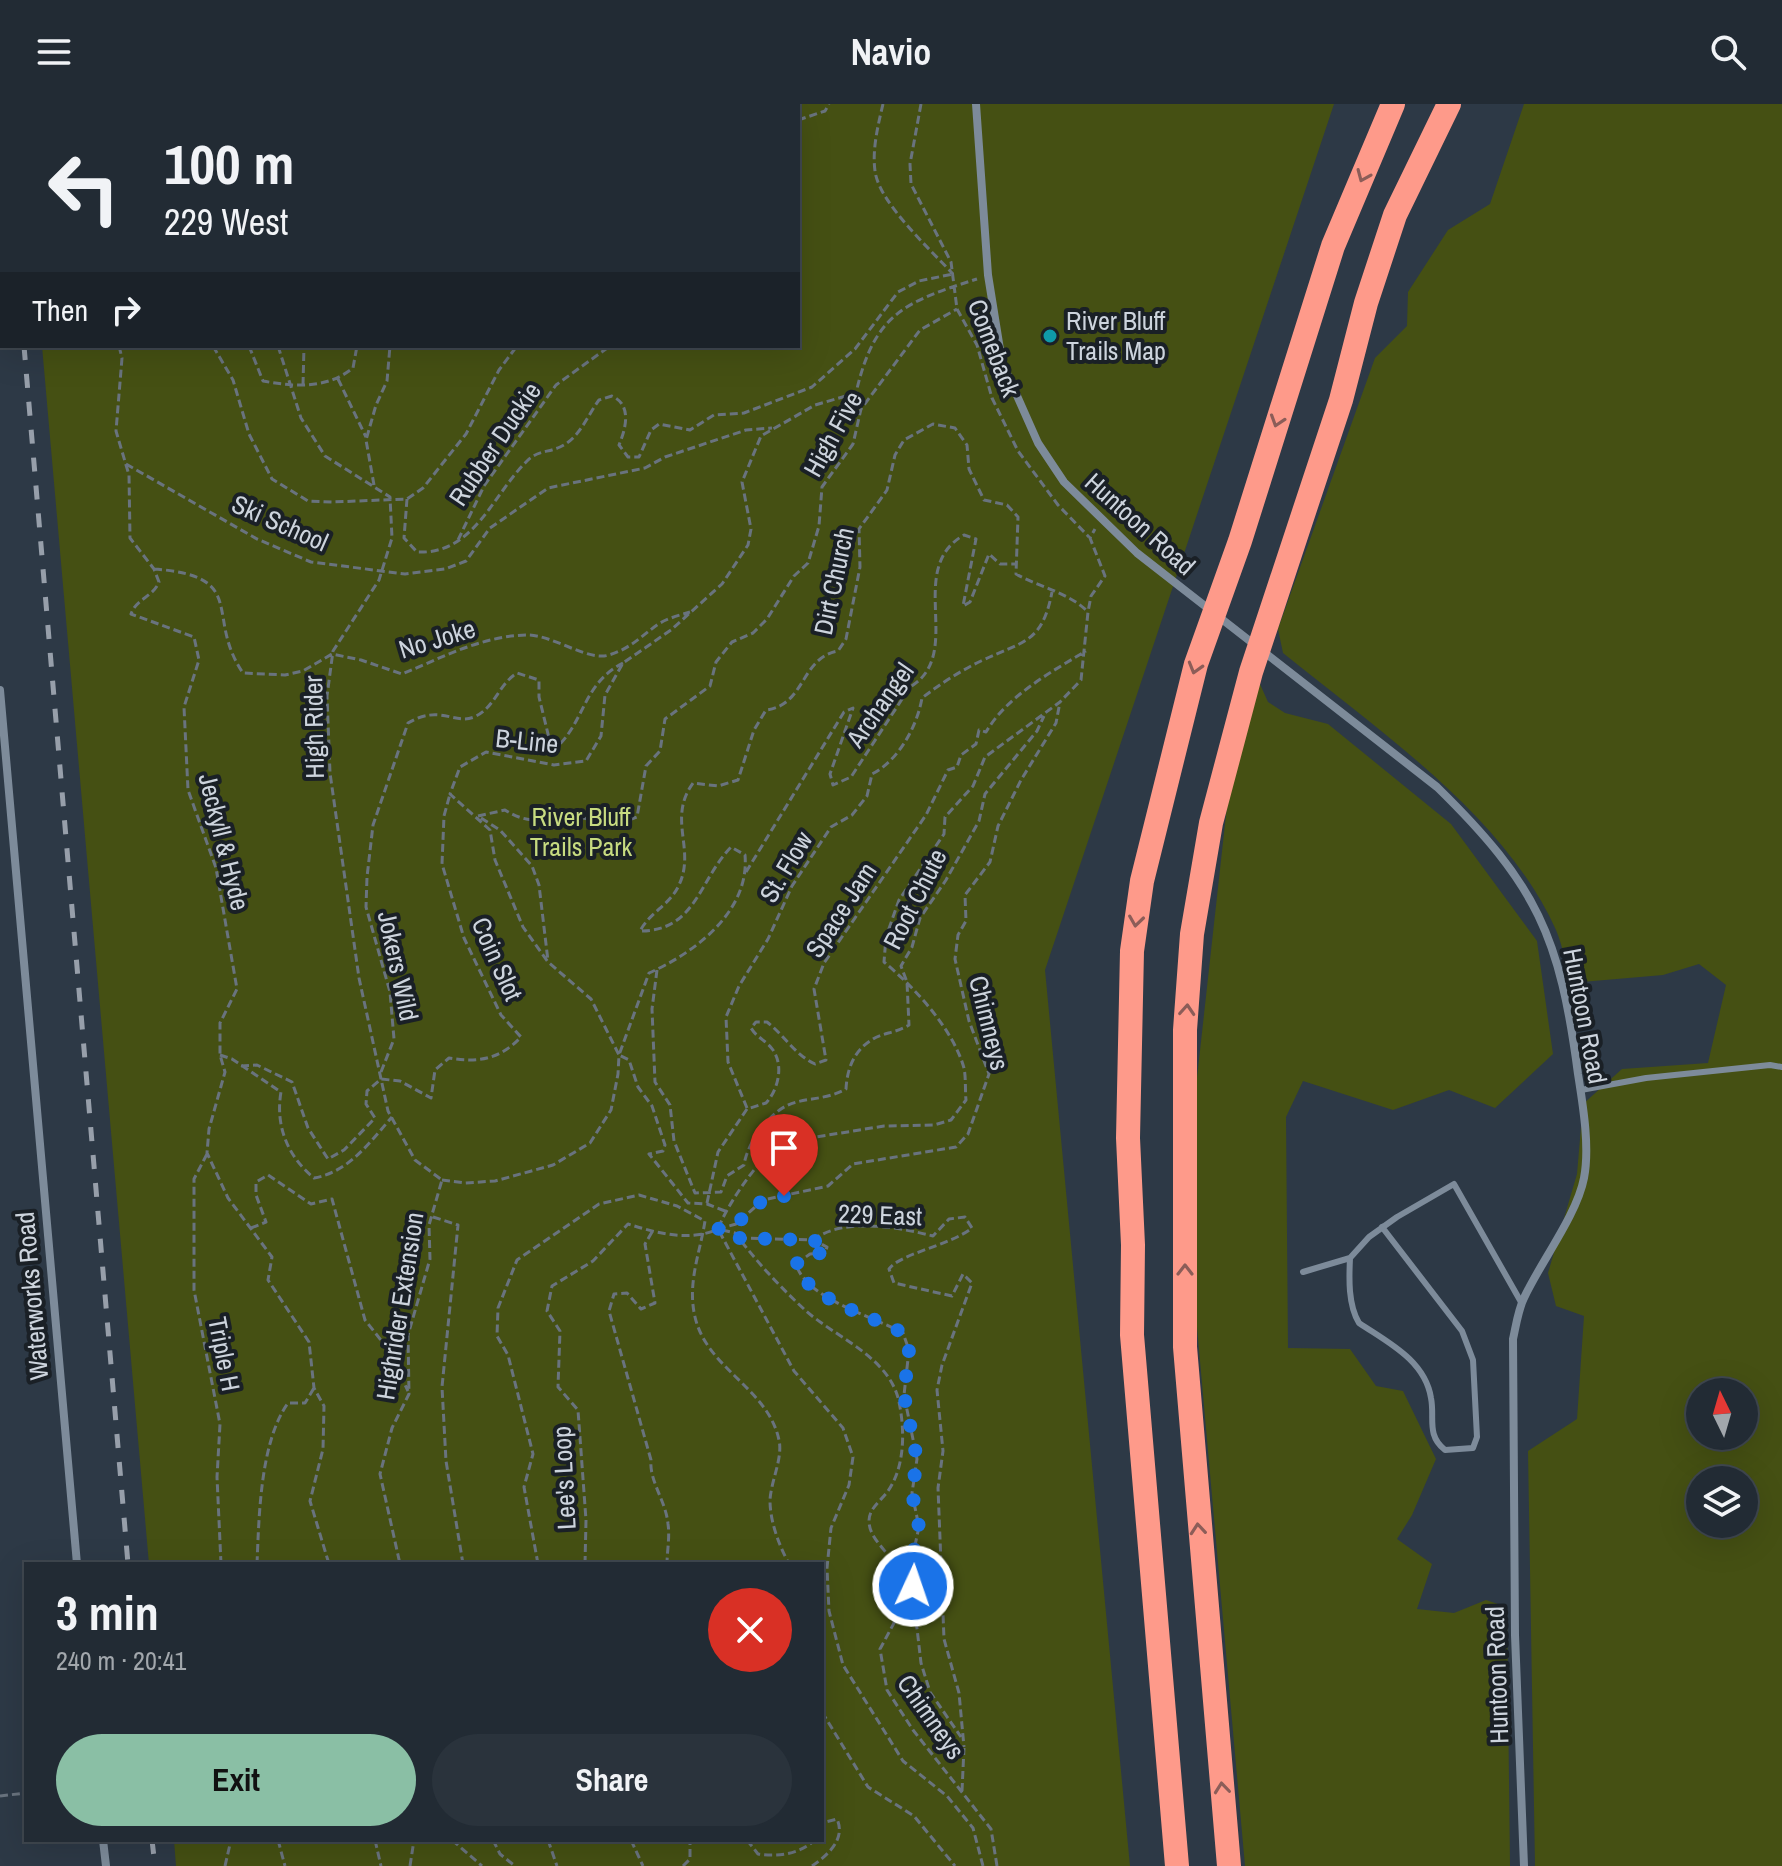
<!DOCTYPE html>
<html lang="en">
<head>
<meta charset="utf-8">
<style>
	body { margin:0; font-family:"Archivo Narrow",sans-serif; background:#2a333c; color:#f1f3f6; height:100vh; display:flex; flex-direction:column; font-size:30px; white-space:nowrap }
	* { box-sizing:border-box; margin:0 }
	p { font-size:26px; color:#a2a7ac }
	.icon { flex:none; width:44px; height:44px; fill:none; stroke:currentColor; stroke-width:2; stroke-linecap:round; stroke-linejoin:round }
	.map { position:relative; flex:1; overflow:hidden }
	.side { position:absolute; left:24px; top:1458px; width:800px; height:280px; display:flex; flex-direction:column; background:#222b34; border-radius:0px; box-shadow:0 8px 32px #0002,0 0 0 2px #3f474f }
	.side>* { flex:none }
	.guide { position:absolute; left:0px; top:0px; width:800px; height:244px; box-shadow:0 8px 32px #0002,0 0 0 2px #3f474f; background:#222b34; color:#f1f3f6; overflow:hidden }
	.needle { width:52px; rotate:355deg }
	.controls { position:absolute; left:1686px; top:1274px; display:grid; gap:16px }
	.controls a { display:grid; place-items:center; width:72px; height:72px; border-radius:50%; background:#222b34; box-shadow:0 8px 32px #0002,0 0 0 2px #3f474f; font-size:40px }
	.pin { position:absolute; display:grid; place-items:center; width:68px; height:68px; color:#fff; margin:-82px -34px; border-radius:50% 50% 50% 0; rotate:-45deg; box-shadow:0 0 8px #0007 }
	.pin .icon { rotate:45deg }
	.me { position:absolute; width:88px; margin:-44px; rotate:3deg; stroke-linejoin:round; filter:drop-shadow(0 0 6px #0008) }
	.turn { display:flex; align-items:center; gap:28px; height:168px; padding:0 32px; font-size:36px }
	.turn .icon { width:104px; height:104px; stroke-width:2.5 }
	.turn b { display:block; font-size:56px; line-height:68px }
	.then { display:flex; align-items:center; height:76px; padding:0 32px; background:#0003; gap:16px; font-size:30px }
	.round { display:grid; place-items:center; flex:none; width:84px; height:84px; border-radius:42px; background:#2a333c }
	.head { display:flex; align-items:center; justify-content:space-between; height:136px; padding:0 32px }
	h1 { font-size:48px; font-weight:700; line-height:60px }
	.primary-button { display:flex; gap:16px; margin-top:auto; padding:16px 32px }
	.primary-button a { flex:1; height:92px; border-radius:48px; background:#8abfa5; color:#111; font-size:32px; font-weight:700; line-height:92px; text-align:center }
	.primary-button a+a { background:#2a333c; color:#f1f3f6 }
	header { display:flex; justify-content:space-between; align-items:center; height:104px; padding:0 32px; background:#222b34; font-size:36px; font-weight:700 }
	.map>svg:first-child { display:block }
	.green { fill:#455013; fill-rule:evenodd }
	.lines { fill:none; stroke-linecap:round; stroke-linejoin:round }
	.path { stroke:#69737e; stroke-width:3; stroke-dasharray:8 4; stroke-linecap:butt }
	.service { stroke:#7d8b9a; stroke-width:6 }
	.minor { stroke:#7d8b9a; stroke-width:8 }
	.motorway { stroke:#fe9a8a; stroke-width:24 }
	.rail { stroke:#979faa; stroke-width:5; stroke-dasharray:14 14; stroke-linecap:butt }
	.oneway { stroke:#8c5d58 }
	.route { stroke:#1a73e8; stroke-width:14; stroke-dasharray:0 25.2 }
	.culture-dot { fill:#0f9aa8; stroke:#1a2026; stroke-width:3 }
	.labels { text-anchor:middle; stroke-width:8; stroke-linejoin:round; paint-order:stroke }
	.poi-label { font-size:26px; fill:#cdd4dd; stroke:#1a2026; text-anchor:start }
	.street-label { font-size:26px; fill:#cdd4dd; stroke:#1a2026 }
	.park-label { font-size:26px; fill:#c7db80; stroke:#1a2026 }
</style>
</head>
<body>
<header><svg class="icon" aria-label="menu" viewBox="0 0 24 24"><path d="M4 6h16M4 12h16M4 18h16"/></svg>Navio<svg class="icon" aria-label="search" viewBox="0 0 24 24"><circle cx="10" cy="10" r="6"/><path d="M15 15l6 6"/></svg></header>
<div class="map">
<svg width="1782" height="1762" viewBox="0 0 1782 1762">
	<rect width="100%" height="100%" fill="#2d3946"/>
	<path class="green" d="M 21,0 L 1334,0 L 1045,866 L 1130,1762 L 176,1762 L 174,1736 L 822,1736 L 822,1460 L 149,1460 L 42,242 L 798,242 L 798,2 Z
		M 1524,0 L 1782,0 L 1782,1762 L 1535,1762 L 1528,1347 L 1577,1315 L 1584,1212 L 1556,1202 L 1548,1169 L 1577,1070 L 1583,1000 L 1622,965 L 1708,959 L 1726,881 L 1699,860 L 1663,871 L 1570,879 C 1566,862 1563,842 1556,826 C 1505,712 1378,626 1283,549 L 1278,525 L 1375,254 L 1407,222 L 1408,188 L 1448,126 L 1490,100 ZM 1700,1288 L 1744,1288 L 1744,1332 L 1700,1332 ZM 1700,1376 L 1744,1376 L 1744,1420 L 1700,1420 Z
		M 1259,578 L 1268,598 L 1285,609 L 1328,620 L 1451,720 L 1537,837 L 1553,950 L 1495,1004 L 1449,986 L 1393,1006 L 1303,977 L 1286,1013 L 1288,1244 L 1350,1245 L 1376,1282 L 1403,1287 L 1436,1355 L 1412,1411 L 1397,1435 L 1432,1460 L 1417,1505 L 1454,1509 L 1486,1496 L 1507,1503 L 1510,1762 L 1245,1762 L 1196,1212 L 1194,1001 L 1227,702 Z"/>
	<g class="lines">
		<path class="path" d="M 116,0 L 117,2
			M 883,0 C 878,21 872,46 875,67 C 879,99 930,145 953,170
			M 921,0 L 910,60 L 911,80 L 951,158 L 957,205 L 977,241 L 992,294 L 1018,347 L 1058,401 L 1089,433
			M 99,2 L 99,0
			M 247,2 L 248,0
			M 298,2 L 299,0
			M 455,2 L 458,0
			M 630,2 L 631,0
			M 798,16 L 825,7 L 829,0
			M 119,242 L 122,254 L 116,327 L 129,371 L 130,434 L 154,465 L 159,478 C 153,493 136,495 131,510 L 194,533 L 199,556 L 184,603 L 188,686 L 216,764 L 237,885 L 220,919 L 220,951 L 225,968 L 209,1025 L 207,1049 L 228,1094 L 272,1153 L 268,1176 L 309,1238 L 314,1284 L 324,1302 L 323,1345 L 310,1397 L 329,1460
			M 213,242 L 233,276 L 249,330 L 272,375 L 308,397 L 332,398 L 407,395 L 423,384 L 466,330 L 499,266 L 517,242
			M 249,242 L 263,277 C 295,283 327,285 353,264 L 357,242
			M 278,242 L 301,314 L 325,352 L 390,393 L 392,434 L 379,476 L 333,547 L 327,592 L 330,669 L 359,874 L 388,1007 L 415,1056 L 442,1076 L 429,1121 L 430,1155 L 408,1231 L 409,1290 L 392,1324 L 380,1370 L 400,1460
			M 338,275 L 366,333
			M 303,281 L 304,242
			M 126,360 L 257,435 L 311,458 L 405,470 L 445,465 L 466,457 L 490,424 L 548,384 L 645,364 L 665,353 L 746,326 L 772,324
			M 374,381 L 366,336 L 376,301 L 387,277 L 390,242
			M 407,395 L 404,434 L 417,448 C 474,451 493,390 527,357 C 538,346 547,349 560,343 C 580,334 587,312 599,296 L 612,292 C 632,301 626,324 619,341 L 628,353 L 639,353 L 651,326 L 659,320 L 690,326 L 714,311 L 744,309 L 812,283 L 855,245 L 898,188 L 919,177 L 953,170
			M 458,436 L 484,382 L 556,281 L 610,242
			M 154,465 C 250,472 204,512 243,569 L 285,571 L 303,567 L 332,550 L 361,556 L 402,570 C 441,554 482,532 526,531 C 552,530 588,558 609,551 C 632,544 642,531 660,519 C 669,514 680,511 690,508
			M 478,712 L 505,706 C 525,719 545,719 568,709 C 589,717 616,722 637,713 L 646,662 L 660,647 L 665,615 L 710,582 L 716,558 L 732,538 L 753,529 L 767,515 L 794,472 L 808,459 L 819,422 L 822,383 L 853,340 L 861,305 L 920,226 L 957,205
			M 481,714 L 500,726 L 532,762 L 539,781 L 548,857
			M 746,768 L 844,608 L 853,604 L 830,670 L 833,681 L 851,673 L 910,583 C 966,550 904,465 964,431 L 976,435 L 963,502 L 970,498 L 989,450 L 1000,460 L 1016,460
			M 657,866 L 652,905 L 655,978 L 670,1001 L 674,1037 L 695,1089 L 721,1088 L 727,1072 L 744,1061 C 747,1040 767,1012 786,1002 C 804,993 824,997 846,985 C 847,965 854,946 873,935 C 882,929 896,929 909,921 L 907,878 L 901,862 L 912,843 L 920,814 L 946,776 L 979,717 L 985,690 L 1037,627 L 1044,612
			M 220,951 L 232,955 L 281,988 C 275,1022 288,1053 314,1074 C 349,1068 369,1039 392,1013
			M 241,962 L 257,961 L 292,978 L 308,1024 L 328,1055 L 344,1046 L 375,1014 L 366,1000 L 367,987 L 381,975 L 400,977 L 431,994 L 435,966 L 449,954 C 479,959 500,955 521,933 L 501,911 L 464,834 L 442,760 L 444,712 L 450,690
			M 381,968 L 394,935 L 390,888 L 366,803 L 367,773 L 373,721 L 408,619 C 440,600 454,621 474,613 C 495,604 498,581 517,569 L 539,576 L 539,593 L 549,634 L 559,641 C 585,615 584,579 623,559
			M 747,1004 L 728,958 L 726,913 L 739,882 L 768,835 L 792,782 L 831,723 L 852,711 L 867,692 L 872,670 C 898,657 917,623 922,594 C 940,580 960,567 981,557 C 1023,537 1042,540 1052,488
			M 207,1050 L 194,1075 L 194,1186 L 220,1320 L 217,1373 L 221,1460
			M 442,1076 L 465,1079 L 495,1077 L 553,1061 L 590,1039 L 611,1006 L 618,970 L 619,951 L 591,895 L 548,858 L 523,823 L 495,756 L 490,726 L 450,690 L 460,663 L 486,648 L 554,661 L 586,657 L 601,632 L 605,591 L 623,559 L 671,526 L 722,480 L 748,441 L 751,425 L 742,378 L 761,332 L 815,301 L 856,289 C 874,210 904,198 977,175
			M 707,1099 L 718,1048 L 747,1005 L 766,999 C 778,986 784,962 773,946 C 767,937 757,934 751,924 L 756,918 L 767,918 C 785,932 795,951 815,960 L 826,956 L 814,885 L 824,859 L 926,711 L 948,666 L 957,663 L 961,651 L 976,640 L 979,626 L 986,628 C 1007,592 1051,568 1086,547
			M 725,1107 L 707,1100 L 688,1099 L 649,1050 L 663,1047 L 665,1041 L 652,1002 L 638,983 L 629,956 L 619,951 L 649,869 C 694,849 750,808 745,751 L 731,743 C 699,776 696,827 640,827 C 650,808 670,801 679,781 C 696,745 667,715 693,679 L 718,682 L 738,676 L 754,626 L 766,606 C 806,601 800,554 838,547 L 846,535 L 860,463 L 859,425 L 887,386 L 895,351 L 904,336 L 933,320 L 955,324 L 967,341 L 969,365 L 984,396 L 1007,401 L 1018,413 L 1016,470 C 1041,484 1068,488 1088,508
			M 433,1113 L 458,1121 L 442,1283 L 446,1357 L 463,1460
			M 251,1124 L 266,1118 L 256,1091 L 256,1078 L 268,1071 L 311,1100 L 332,1095 L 365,1216 L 388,1245 L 408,1287
			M 652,1128 L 645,1140 L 655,1199 L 641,1205 L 627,1189 L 614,1190 L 609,1207 L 651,1356 C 649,1377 666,1397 668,1420 C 670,1433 667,1447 667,1460
			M 739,1134 L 813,1136 L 827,1143 L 825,1149 L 810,1150 L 796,1160 C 806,1195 873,1212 903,1229 L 909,1246 L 904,1291 L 917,1355 L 912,1389 L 919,1423 L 910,1464 L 921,1559 L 930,1588 L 961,1633
			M 813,1136 C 843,1113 898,1123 933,1132 L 949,1115 L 965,1113 L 972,1124 C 949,1142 901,1149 889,1165 L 894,1179 L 952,1192 L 963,1170 L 972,1179 L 942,1261 L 937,1286 L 943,1347 L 938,1384 L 944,1535 L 959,1589 L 964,1643
			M 257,1460 C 259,1413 260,1338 288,1299 L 305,1299 L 314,1284
			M 538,1460 L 524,1383 L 533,1350 L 508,1251 L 497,1232 L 498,1204 L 517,1156 L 599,1100 L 639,1091 L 677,1102 L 705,1117 C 700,1149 687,1179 695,1213 C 707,1265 768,1284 779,1336 C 783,1354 771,1377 770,1396 C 770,1418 779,1441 789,1460
			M 585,1460 L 586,1416 L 578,1306 L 558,1283 L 560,1227 L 547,1207 L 552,1182 L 593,1157 L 628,1120 C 656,1129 690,1138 718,1125
			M 822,1608 L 868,1683 L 914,1712 L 955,1762
			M 962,1687 L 964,1644
			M 0,1692 L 26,1689
			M 278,1736 L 285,1762
			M 375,1736 L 381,1762
			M 452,1736 L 482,1762
			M 493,1736 L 500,1750 L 515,1762
			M 548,1736 L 557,1762
			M 631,1736 L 643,1762
			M 747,1736 L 758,1750 C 778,1753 800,1750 815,1736
			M 225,1762 L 231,1736
			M 410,1762 L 414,1736
			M 683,1762 L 690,1755 L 690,1736
			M 812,1762 C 828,1751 846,1735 837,1715 L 822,1719
			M 983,1762 L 973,1724 L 947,1692 L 903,1657 L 843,1561 L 829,1507 L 827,1464 L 831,1424 L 849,1381 L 853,1353 L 843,1324 L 794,1267 L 718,1125 C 728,1099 757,1058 779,1039 L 884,1022 L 934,1021 L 951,1016 L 966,996 C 965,986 966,974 964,964 C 953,925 915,884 884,858 L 886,833 L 899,796 L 944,730 L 945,713 L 973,682 L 985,653 L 1060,598 L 1081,576 L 1088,508 L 1091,492 L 1105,472 L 1090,434 L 1095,425
			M 997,1762 L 991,1725 L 913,1626 L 887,1586 L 880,1545 L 894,1519 L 890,1492 L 898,1483 C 897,1475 897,1465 893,1459 C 886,1445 869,1434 869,1417 C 869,1404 881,1397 888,1387 C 905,1363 905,1326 899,1298 C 890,1253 836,1234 805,1206 C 779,1182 756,1157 735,1129 L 718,1125 L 736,1120 L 763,1096 L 828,1082 L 853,1060 L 956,1043 L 968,1030 L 989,970 L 969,917 L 955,855 L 958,831 L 966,817 L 965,791 L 990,758 L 998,722 L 1021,676 L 1056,619 L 1060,598"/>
		<path class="service" d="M 1581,986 L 1646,974 L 1770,961 L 1782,963
			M 1350,1154 C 1349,1174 1348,1201 1359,1219 C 1387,1238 1425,1256 1431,1294 C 1435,1314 1426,1331 1445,1346 L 1473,1344 L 1477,1333 L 1473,1256 L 1462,1227 L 1382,1123
			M 1303,1168 L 1350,1154 L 1369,1133 L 1397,1113 L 1454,1080 L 1521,1198"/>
		<path class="minor" d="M 976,0 L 988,171 L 1002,258 L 1038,339 L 1064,378 L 1137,449 L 1437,683 C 1537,781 1560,832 1578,970 C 1583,1002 1590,1043 1584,1074 C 1577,1111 1540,1159 1524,1194 C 1518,1206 1516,1222 1513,1235 L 1515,1531 L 1524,1762
			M 0,586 L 77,1460
			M 103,1736 L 106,1762"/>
		<path class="motorway" d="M 1177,1762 L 1132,1231 L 1133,1141 L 1128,1034 L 1132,847 L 1142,777 L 1196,560 L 1240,437 L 1333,142 L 1393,0
			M 1229,1762 L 1185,1243 L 1185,926 L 1192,830 L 1211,719 L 1251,568 L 1341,296 L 1366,199 L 1395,111 L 1449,0"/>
		<path class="rail" d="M 15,0 L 15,2
			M 24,242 L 128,1460
			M 152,1736 L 155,1762"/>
	</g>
	<defs><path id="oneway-chevron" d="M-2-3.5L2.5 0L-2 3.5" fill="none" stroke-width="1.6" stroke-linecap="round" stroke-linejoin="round" transform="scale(2)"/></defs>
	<g class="oneway">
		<use href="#oneway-chevron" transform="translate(1363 72) rotate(113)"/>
		<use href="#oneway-chevron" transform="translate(1277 317) rotate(108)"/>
		<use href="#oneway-chevron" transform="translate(1195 564) rotate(106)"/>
		<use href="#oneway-chevron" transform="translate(1136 817) rotate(98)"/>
		<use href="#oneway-chevron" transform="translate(1187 906) rotate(-86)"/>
		<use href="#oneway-chevron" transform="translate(1185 1166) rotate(-90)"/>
		<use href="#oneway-chevron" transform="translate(1198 1425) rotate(-95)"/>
		<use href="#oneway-chevron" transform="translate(1222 1684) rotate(-96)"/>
	</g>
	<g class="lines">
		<path class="route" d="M 784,1092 L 763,1096 L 736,1120 L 718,1125 L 735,1129 L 739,1134 L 813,1136 L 827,1143 L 825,1149 L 810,1150 L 796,1160 C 805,1195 873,1212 903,1229 L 909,1246 L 904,1291 L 917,1355 L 912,1389 L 919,1423 L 910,1464 L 913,1482"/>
	</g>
	<circle class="culture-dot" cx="1050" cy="232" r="8"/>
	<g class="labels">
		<g class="poi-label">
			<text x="1066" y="226">River Bluff<tspan x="1066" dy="30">Trails Map</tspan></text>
		</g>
		<g class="street-label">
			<text transform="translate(994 244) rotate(69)" y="9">Comeback</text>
			<text transform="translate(833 330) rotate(-61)" y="9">High Five</text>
			<text transform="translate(495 340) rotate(-56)" y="9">Rubber Duckie</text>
			<text transform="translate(280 419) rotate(24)" y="9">Ski School</text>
			<text transform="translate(1140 420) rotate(42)" y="9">Huntoon Road</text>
			<text transform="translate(834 477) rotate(-78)" y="9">Dirt Church</text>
			<text transform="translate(437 535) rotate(-17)" y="9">No Joke</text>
			<text transform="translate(880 601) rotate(-55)" y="9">Archangel</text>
			<text transform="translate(314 623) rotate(-91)" y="9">High Rider</text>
			<text transform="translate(527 637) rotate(6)" y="9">B-Line</text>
			<text transform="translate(224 738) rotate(76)" y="9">Jeckyll &amp; Hyde</text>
			<text transform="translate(786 763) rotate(-59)" y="9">St. Flow</text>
			<text transform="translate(915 795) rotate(-63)" y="9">Root Chute</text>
			<text transform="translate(841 806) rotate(-57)" y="9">Space Jam</text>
			<text transform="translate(497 855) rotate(66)" y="9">Coin Slot</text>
			<text transform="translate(398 862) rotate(78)" y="9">Jokers Wild</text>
			<text transform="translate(1585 912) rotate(79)" y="9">Huntoon Road</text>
			<text transform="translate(989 919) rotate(76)" y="9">Chimneys</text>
			<text transform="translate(880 1111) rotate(2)" y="9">229 East</text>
			<text transform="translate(32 1192) rotate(-95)" y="9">Waterworks Road</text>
			<text transform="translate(400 1202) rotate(-81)" y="9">Highrider Extension</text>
			<text transform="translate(224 1250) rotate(79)" y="9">Triple H</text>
			<text transform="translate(564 1374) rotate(-93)" y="9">Lee's Loop</text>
			<text transform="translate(1497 1571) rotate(-92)" y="9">Huntoon Road</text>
			<text transform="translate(931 1613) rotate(55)" y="9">Chimneys</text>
		</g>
		<g class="park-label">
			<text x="581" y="722">River Bluff<tspan x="581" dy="30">Trails Park</tspan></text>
		</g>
	</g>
</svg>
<div class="controls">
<a><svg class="needle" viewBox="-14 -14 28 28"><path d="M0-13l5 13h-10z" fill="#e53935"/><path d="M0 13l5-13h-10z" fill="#a2a7ac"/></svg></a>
<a><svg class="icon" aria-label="layers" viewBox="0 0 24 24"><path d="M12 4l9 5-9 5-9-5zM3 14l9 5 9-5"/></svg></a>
</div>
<div class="pin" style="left:784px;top:1092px;background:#d93025"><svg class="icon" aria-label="arrive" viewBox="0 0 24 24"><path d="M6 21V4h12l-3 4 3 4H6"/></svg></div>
<svg class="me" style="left:913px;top:1482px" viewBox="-20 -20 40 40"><circle r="17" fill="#1a73e8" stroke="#fff" stroke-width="3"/><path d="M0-11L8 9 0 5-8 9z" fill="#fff"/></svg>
<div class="guide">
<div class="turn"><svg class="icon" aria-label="left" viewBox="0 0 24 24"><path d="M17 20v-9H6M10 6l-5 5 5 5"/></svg><div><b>100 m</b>229 West</div></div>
<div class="then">Then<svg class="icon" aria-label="right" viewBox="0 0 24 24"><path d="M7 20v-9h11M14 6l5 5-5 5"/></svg></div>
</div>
<section class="side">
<div class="head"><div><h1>3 min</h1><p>240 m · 20:41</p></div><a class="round" style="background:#d93025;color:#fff"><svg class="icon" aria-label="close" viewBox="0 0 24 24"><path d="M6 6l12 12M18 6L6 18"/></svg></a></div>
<div class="primary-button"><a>Exit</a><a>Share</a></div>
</section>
</div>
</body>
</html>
